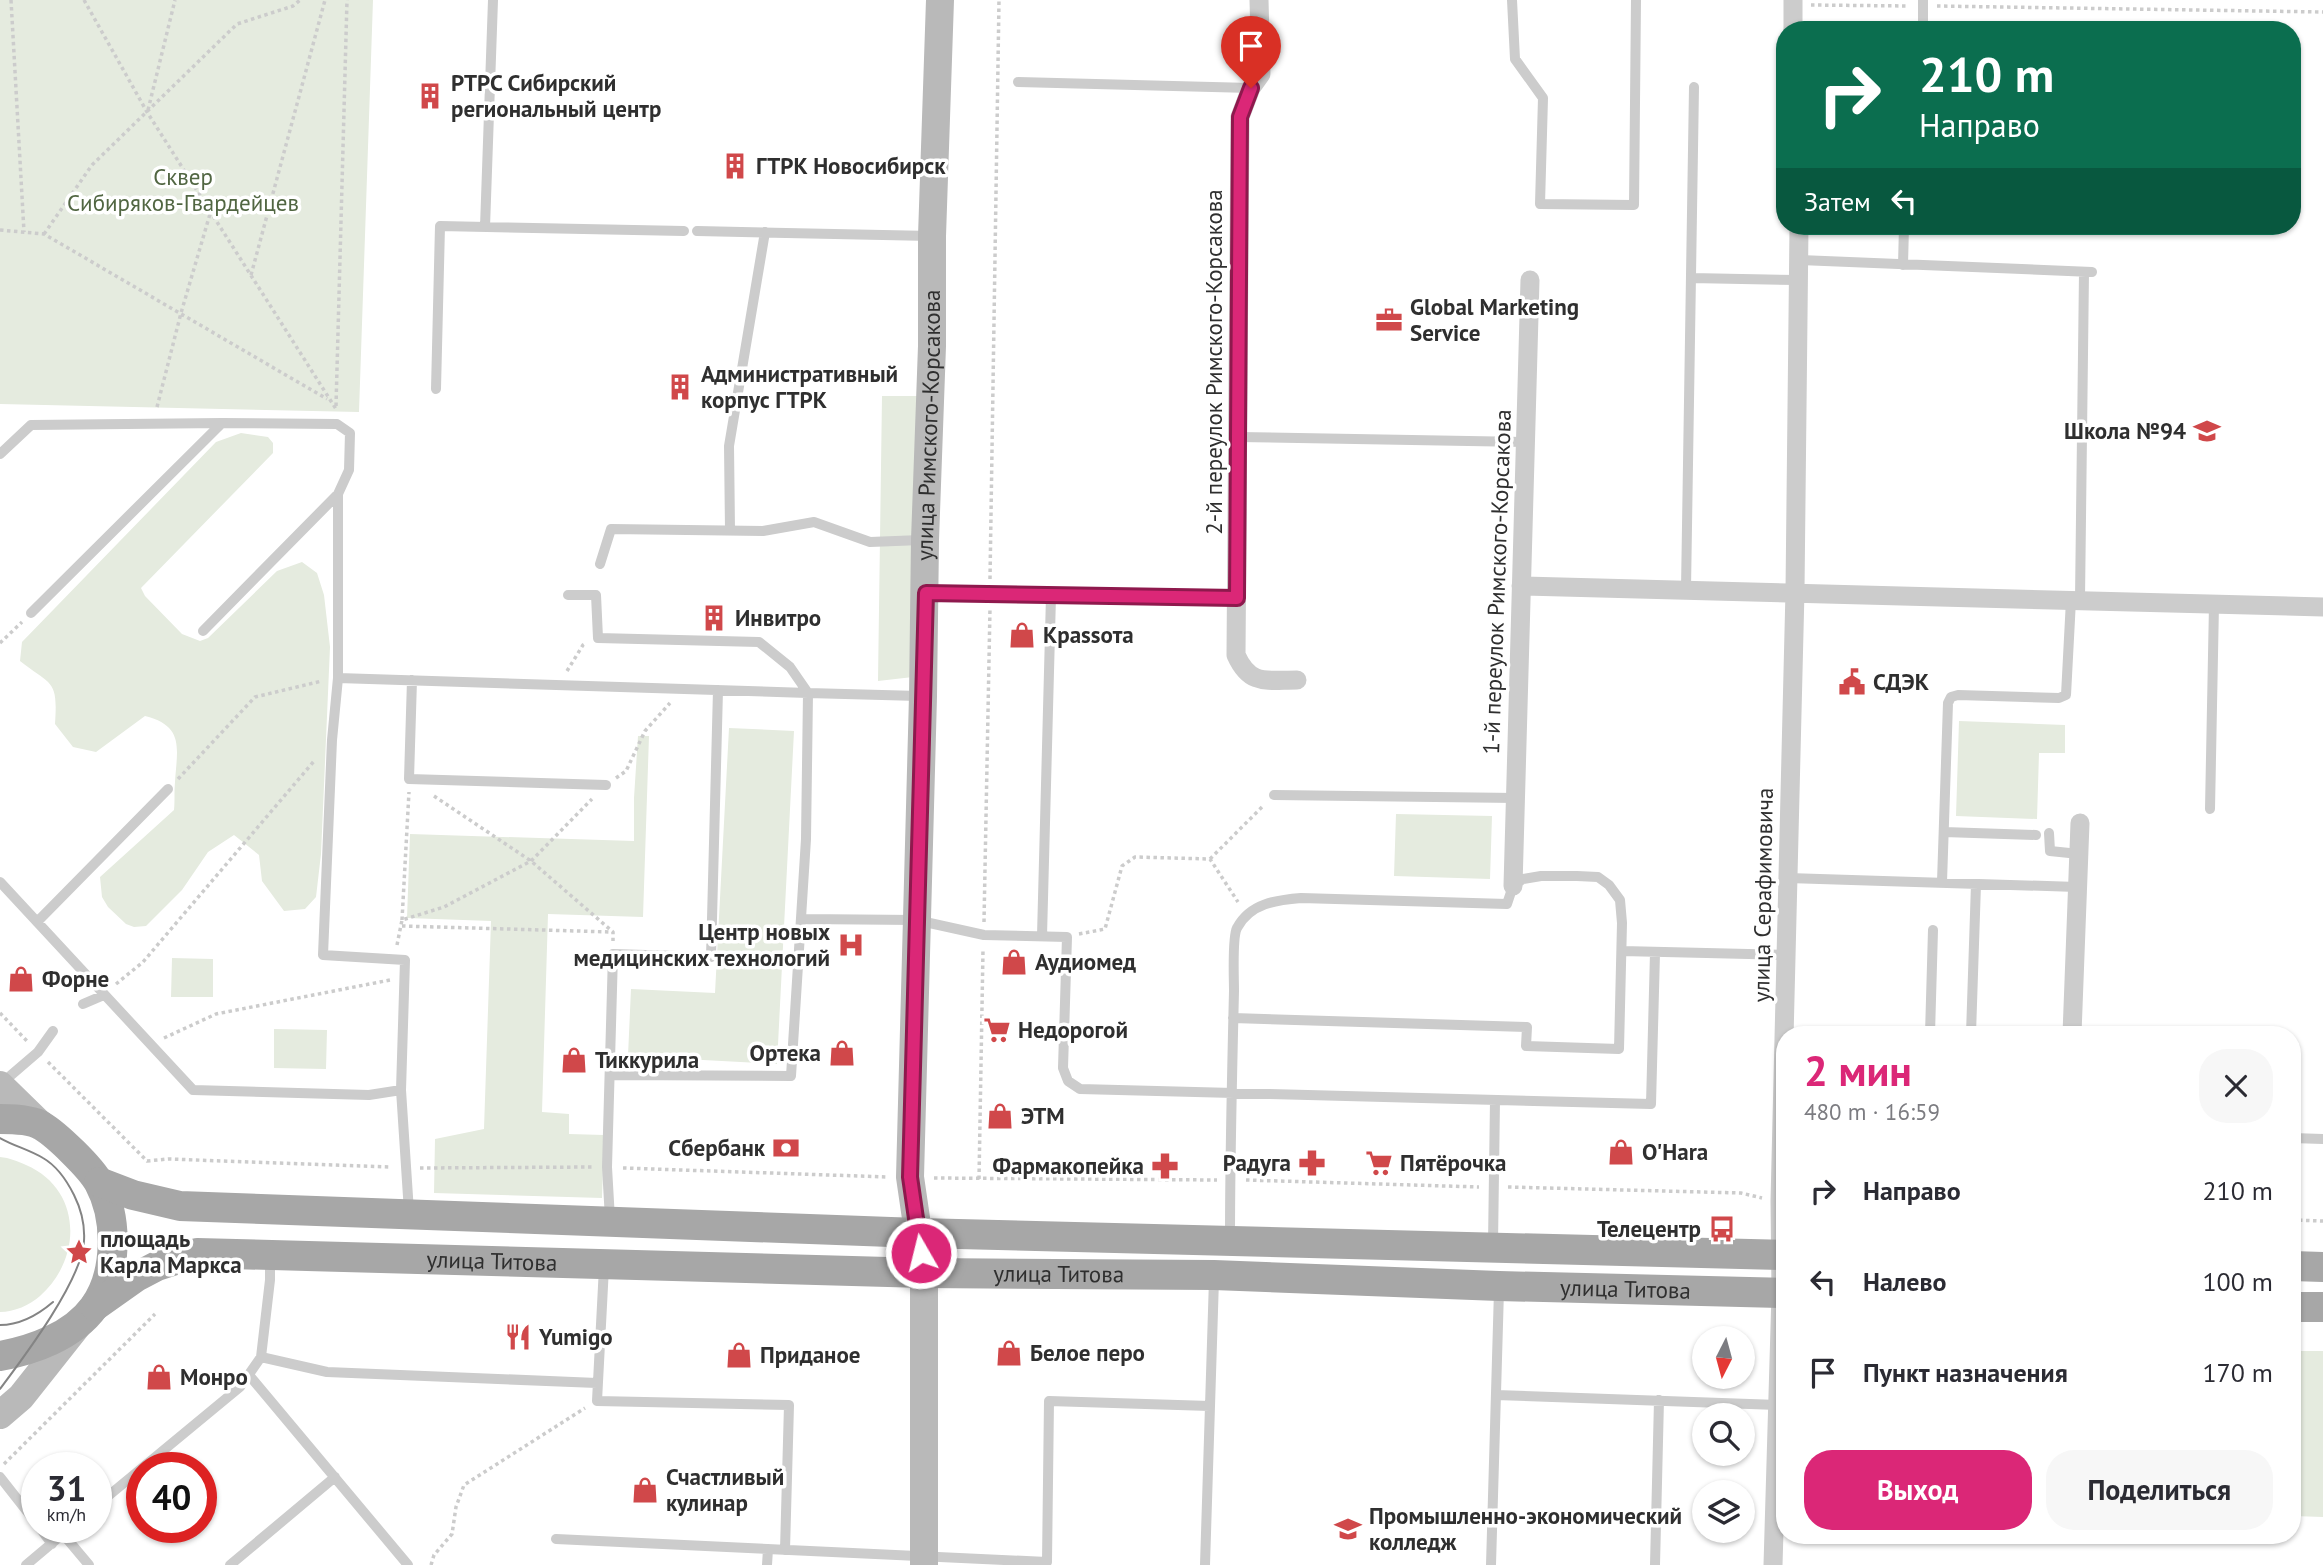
<!DOCTYPE html>
<html lang="ru">
<head>
<meta charset="utf-8">
<style>
	body { margin:0; font-family:"PT Sans",sans-serif; background:#f7f7f7; color:#2b2b33; height:100vh; display:flex; flex-direction:column; font-size:26px; white-space:nowrap }
	* { box-sizing:border-box; margin:0 }
	p { font-size:23px; color:#7c7c81 }
	.icon { flex:none; width:38px; height:38px; fill:none; stroke:currentColor; stroke-width:2; stroke-linecap:round; stroke-linejoin:round }
	.map { position:relative; flex:1; overflow:hidden }
	.panel { position:absolute; left:1776px; top:1026px; width:525px; height:518px; display:flex; flex-direction:column; background:#fff; border-radius:28px; box-shadow:0 2px 5px #0004 }
	.panel>* { flex:none }
	.banner { position:absolute; left:1776px; top:21px; width:525px; height:214px; border-radius:28px; box-shadow:0 2px 5px #0004; background:#0b6e4f; color:#fff; overflow:hidden }
	.needle { width:46px; rotate:186deg }
	.fabs { position:absolute; left:1692px; top:1326px; display:grid; gap:14px }
	.fabs a { display:grid; place-items:center; width:63px; height:63px; border-radius:50%; background:#fff; box-shadow:0 2px 5px #0004; font-size:35px }
	.speed { position:absolute; left:21px; top:1452px; display:flex; gap:14px; font-size:35px; font-weight:700; text-align:center }
	.speed>* { display:grid; place-content:center; width:91px; height:91px; border-radius:50%; background:#fff; box-shadow:0 2px 5px #0004; line-height:1 }
	.speed small { font-size:18px; font-weight:400 }
	.speed .limit { border:10px solid #d22; background:#fff; color:#111 }
	.pin { position:absolute; display:grid; place-items:center; width:60px; height:60px; color:#fff; margin:-72px -30px; border-radius:50% 50% 50% 0; rotate:-45deg; box-shadow:0 0 7px #0007 }
	.pin .icon { rotate:45deg }
	.me { position:absolute; width:77px; margin:-38px; rotate:352deg; stroke-linejoin:round; filter:drop-shadow(0 0 5px #0008) }
	.turn { display:flex; align-items:center; gap:24px; height:147px; padding:0 28px; font-size:32px }
	.turn .icon { width:91px; height:91px; stroke-width:2.5 }
	.turn b { display:block; font-size:49px; line-height:60px }
	.then { display:flex; align-items:center; height:66px; padding:0 28px; background:#0003; gap:14px; font-size:26px }
	.round { display:grid; place-items:center; flex:none; width:74px; height:74px; border-radius:28px; background:#f7f7f7 }
	.summary { display:flex; align-items:center; justify-content:space-between; height:119px; padding:0 28px }
	h1 { font-size:42px; font-weight:800; line-height:52px; color:#db2777 }
	.button { display:flex; gap:14px; margin-top:auto; padding:14px 28px }
	.button a { flex:1; height:80px; border-radius:28px; background:#db2777; color:#fff; font-size:28px; font-weight:800; line-height:80px; text-align:center }
	.button a+a { background:#f7f7f7; color:#2b2b33 }
	ul { padding:0; list-style:none }
	li { display:flex; align-items:center; gap:21px; height:91px; padding:0 28px }
	li div { flex:1 }
	li b { display:block; font-size:26px }
	li em { font-style:normal }
	.map>svg:first-child { display:block }
	.green { fill:#e5ebdf }
	.lines { fill:none; stroke-linecap:round; stroke-linejoin:round }
	.path { stroke:#ccc; stroke-width:3.5; stroke-dasharray:3.5 3.5; stroke-linecap:butt }
	.lane { stroke:#ccc; stroke-width:10 }
	.street { stroke:#ccc; stroke-width:19 }
	.secondary { stroke:#b9b9b9; stroke-width:28 }
	.primary { stroke:#a7a7a7; stroke-width:30 }
	.tram { stroke:#848484; stroke-width:2 }
	.route-casing { stroke:#8e194d; stroke-width:18 }
	.route { stroke:#db2777; stroke-width:12 }
	.labels { text-anchor:middle; stroke-width:7; stroke-linejoin:round; paint-order:stroke }
	.poi-label { font-size:23px; font-weight:bold; fill:#2f2f2f; stroke:#fff; text-anchor:start }
	.park-label { font-size:23px; fill:#516642; stroke:#fff }
	.street-label { font-size:23px; fill:#2f2f2f; stroke:#fff }
</style>
</head>
<body>
<div class="map">
<svg width="2323" height="1565" viewBox="0 0 2323 1565">
	<rect width="100%" height="100%" fill="#fff"/>
	<path class="green" d="M 0,0 L 373,0 L 359,412 L 0,404 Z
		M 882,396 L 917,396 L 913,677 L 878,681 Z
		M 241,433 L 268,437 L 273,443 L 273,453 L 141,588 L 145,596 L 182,634 L 200,641 L 208,638 L 277,571 L 302,562 L 317,573 L 324,595 L 330,647 L 321,854 L 316,897 L 305,909 L 284,911 L 262,881 L 259,855 L 234,835 L 208,852 L 182,890 L 146,926 L 134,927 L 126,924 L 108,907 L 102,897 L 100,877 L 174,810 C 175,800 174,791 175,782 C 177,749 185,726 145,716 L 96,752 L 73,747 L 55,724 C 58,679 52,686 20,661 L 22,642 L 216,442 Z
		M 1959,721 L 2065,725 L 2065,753 L 2039,753 L 2037,819 L 1956,816 Z
		M 729,728 L 794,731 L 777,1064 L 628,1056 L 631,989 L 715,993 Z
		M 638,736 L 649,736 L 643,917 L 548,914 L 542,1112 L 569,1114 L 569,1134 L 604,1135 L 602,1198 L 434,1193 L 435,1139 L 484,1129 L 491,921 L 407,918 L 410,834 L 634,841 L 634,798 Z
		M 1396,814 L 1492,816 L 1490,879 L 1394,876 Z
		M 172,958 L 213,959 L 213,997 L 171,997 Z
		M 274,1029 L 327,1030 L 326,1069 L 274,1068 Z
		M 0,1157 C 10,1158 17,1161 26,1165 C 82,1189 83,1258 40,1296 C 30,1305 14,1312 0,1312 Z
		M 2293,1351 L 2323,1351 L 2323,1517 L 2293,1516 Z"/>
	<g class="lines">
		<path class="path" d="M 11,0 L 24,232
			M 84,0 L 147,112 L 336,409
			M 1811,5 L 1908,6
			M 1937,6 L 2323,12
			M 148,110 L 175,0
			M 0,230 L 44,234 L 327,399
			M 44,234 L 92,165 L 237,24 L 293,6 L 300,0
			M 251,275 L 325,0
			M 336,406 L 347,0
			M 157,407 L 181,313 L 210,214
			M 990,579 L 999,0
			M 0,643 L 22,622
			M 567,671 L 583,645 L 586,643
			M 616,778 L 626,771 L 645,731 L 670,703
			M 178,779 L 255,697 L 322,681
			M 434,796 L 531,861 L 613,932 L 613,941
			M 1210,859 L 1263,806
			M 402,920 L 409,792
			M 984,922 L 990,608
			M 402,926 L 611,932
			M 1079,934 L 1105,929 L 1122,866 L 1135,857 L 1210,859 L 1238,902
			M 397,945 L 402,920 L 444,907 L 531,861 L 592,799
			M 723,958 L 786,960
			M 116,984 L 143,962 L 315,760
			M 0,1013 L 28,1042
			M 164,1038 L 216,1014 L 390,980
			M 48,1062 L 147,1161 L 168,1159 L 391,1167
			M 420,1168 L 594,1167
			M 623,1168 L 888,1177
			M 934,1178 L 1217,1180
			M 979,1179 L 983,950
			M 1246,1180 L 1479,1187
			M 1508,1187 L 1741,1193 L 1762,1198
			M 2292,1220 L 2323,1221
			M 4,1464 L 155,1314
			M 431,1565 L 434,1555 L 452,1534 L 456,1507 L 464,1485 L 585,1408"/>
		<path class="lane" d="M 1512,0 L 1515,59 L 1543,98 L 1540,204 L 1634,205 L 1636,0
			M 1923,30 L 1923,0
			M 1018,82 L 1251,88
			M 485,227 L 493,0
			M 697,231 L 931,236
			M 1800,260 L 2092,272
			M 1903,265 L 1904,226
			M 1691,278 L 1798,280
			M 436,389 L 440,226 L 684,231
			M 1238,437 L 1525,442
			M 0,454 L 31,425 L 222,423 L 337,424 L 350,433 L 349,470 L 338,494
			M 730,530 L 729,446 L 765,232
			M 600,564 L 611,529 L 763,531 L 814,522 L 870,542 L 921,540
			M 1686,589 L 1694,87
			M 926,592 L 1237,598
			M 2080,599 L 2084,272
			M 31,613 L 222,423
			M 203,631 L 338,494 L 338,678 L 332,740 L 323,955 L 405,960 L 401,1090 L 409,1212
			M 338,678 L 808,693 L 790,667 L 759,642 L 598,638 L 596,595 L 568,595
			M 412,680 L 409,779 L 606,785
			M 1274,795 L 1516,798
			M 2210,809 L 2214,604
			M 1944,832 L 2036,835
			M 2049,833 L 2050,851 L 2079,854
			M 1788,878 L 2077,887
			M 0,882 L 193,1090 L 369,1095 L 401,1090
			M 1942,882 L 1948,703 L 1951,697 L 1958,695 L 2059,698 L 2066,695 L 2071,600
			M 802,919 L 916,920 L 984,935 L 1067,937 L 1063,1068 L 1068,1081 L 1080,1089 L 1651,1104 L 1655,953
			M 37,922 L 168,789
			M 1042,936 L 1051,596
			M 1622,951 L 1786,955
			M 83,1004 L 104,995
			M 1930,1034 L 1933,930
			M 1971,1034 L 1976,884
			M 610,1075 L 791,1076 L 806,839 L 808,693 L 919,696
			M 2,1083 L 38,1052 L 53,1031
			M 2292,1138 L 2323,1139
			M 610,1219 L 607,1167 L 613,954 L 711,957 L 718,690
			M 1230,1237 C 1230,1155 1232,1073 1234,991 C 1234,978 1232,937 1237,928 C 1250,903 1277,900 1301,898 L 1507,904 L 1513,886 L 1523,879 L 1541,876 L 1577,876 L 1598,877 L 1609,885 L 1620,900 L 1622,923 L 1619,1049 L 1526,1046 L 1527,1027 L 1233,1018
			M 1493,1244 L 1495,1100
			M 604,1267 L 597,1401 L 789,1405 L 785,1550
			M 261,1357 L 327,1372 L 597,1383
			M 249,1375 L 408,1565
			M 1496,1395 L 1778,1405
			M 142,1468 L 240,1387 L 261,1357 L 270,1280 L 270,1260
			M 0,1477 L 37,1524
			M 96,1506 L 142,1468
			M 40,1528 L 52,1544
			M 63,1534 L 89,1565
			M 556,1539 L 1047,1562 L 1049,1401 L 1210,1406
			M 26,1565 L 70,1528
			M 230,1565 L 335,1477
			M 767,1565 L 768,1549
			M 1205,1565 L 1214,1279
			M 1491,1565 L 1499,1290
			M 1655,1565 L 1659,1400"/>
		<path class="street" d="M 1259,0 L 1261,74 L 1251,88 L 1240,117 L 1236,655 C 1250,686 1266,680 1297,680
			M 1793,0 L 1793,30
			M 1521,586 L 2323,607
			M 1513,886 L 1530,280
			M 2072,1034 L 2080,823
			M 1773,1565 L 1781,1293 L 1780,1201 L 1795,591 L 1799,226"/>
		<g class="secondary">
			<path d="M 0,1085 L 40,1124"/>
			<path d="M 0,1415 L 21,1397 L 78,1325"/>
			<path id="s1" d="M 924,1565 L 924,1273 L 910,1177 L 923,696 L 925,540 L 932,346 L 932,236 L 940,0"/>
		</g>
		<g class="primary">
			<path d="M 0,1119 C 12,1119 33,1120 42,1126 C 57,1135 91,1168 99,1183 C 118,1218 118,1274 94,1307 C 73,1336 33,1350 0,1356"/>
			<path d="M 99,1182 L 133,1195 L 180,1206 L 918,1233 L 1785,1255"/>
			<path d="M 2292,1266 L 2323,1267"/>
			<path id="s2" d="M 95,1306 L 136,1277 L 157,1266 L 197,1253 L 924,1273 L 1214,1275 L 1499,1286 L 1785,1293"/>
			<path d="M 2292,1307 L 2323,1307"/>
		</g>
		<path class="tram" d="M 0,1138 C 14,1146 30,1150 43,1158 C 57,1166 67,1181 74,1195 C 81,1209 85,1225 84,1241 C 82,1280 24,1357 0,1389
			M 0,1325 C 20,1325 39,1314 53,1302"/>
	</g>
	<g class="lines">
		<g class="route-casing">
			<path id="route" d="M 921,1253 L 910,1177 L 926,593 L 1237,598 L 1240,117 L 1251,88"/>
		</g>
		<use href="#route" class="route"/>
	</g>
	<defs>
		<g id="building-bare" transform="scale(2.1)"><path d="M-4-6H4V6H1V3H-1V6H-4ZM-2.5-4.3h1.7v1.8h-1.7ZM.8-4.3h1.7v1.8H.8ZM-2.5-1h1.7V.8h-1.7ZM.8-1h1.7V.8H.8Z" fill="#d0484a" stroke="#fff" stroke-width="2.5" paint-order="stroke"/></g>
		<g id="office-bare" transform="scale(2.1)"><path d="M-6-3h4V-5.5h4V-3h4V5H-6ZM-1-4.5V-3h2v-1.5ZM-6 0V1H6V0Z" fill="#d0484a" stroke="#fff" stroke-width="2.5" paint-order="stroke"/></g>
		<g id="school-bare" transform="scale(2.1)"><path d="M0-5L7-2L0 1L-7-2ZM-4 1L0 2.5L4 1V4Q0 6-4 4Z" fill="#d0484a" stroke="#fff" stroke-width="2.5" paint-order="stroke"/></g>
		<g id="shop-bare" transform="scale(2.1)"><path d="M-5-2.5h2.3a2.7 3.5 0 0 1 5.4 0H5L5.5 6h-11ZM-1.5-2.5h3a1.5 2.3 0 0 0-3 0Z" fill="#d0484a" stroke="#fff" stroke-width="2.5" paint-order="stroke"/></g>
		<g id="civic-bare" transform="scale(2.1)"><path d="M-.6-6.5H3V-4.5H.6V-3L4-1V1h2V6H-6V1h2V-1L-.6-3ZM-1.2 2.5V6h2.4V2.5Z" fill="#d0484a" stroke="#fff" stroke-width="2.5" paint-order="stroke"/></g>
		<g id="hospital-bare" transform="scale(2.1)"><path d="M-5-5h3v3.5h4V-5h3V5h-3V1.5h-4V5h-3Z" fill="#d0484a" stroke="#fff" stroke-width="2.5" paint-order="stroke"/></g>
		<g id="supermarket-bare" transform="scale(2.1)"><path d="M-6-5.5h2.5l.6 2H6L4.5 2H-2.5L-4.4-4H-6ZM-1.5 3.2a1.3 1.3 0 1 0 .1 0ZM3 3.2a1.3 1.3 0 1 0 .1 0Z" fill="#d0484a" stroke="#fff" stroke-width="2.5" paint-order="stroke"/></g>
		<g id="bank-bare" transform="scale(2.1)"><path d="M-6-4H6V4H-6ZM0-2.3a2.3 2.3 0 1 0 0 4.6a2.3 2.3 0 1 0 0-4.6Z" fill="#d0484a" stroke="#fff" stroke-width="2.5" paint-order="stroke"/></g>
		<g id="pharmacy-bare" transform="scale(2.1)"><path d="M-2-6h4v4h4v4h-4v4h-4v-4h-4v-4h4Z" fill="#d0484a" stroke="#fff" stroke-width="2.5" paint-order="stroke"/></g>
		<g id="bus-bare" transform="scale(2.1)"><path d="M-5-6H5V4H4V6H2V4H-2V6H-4V4H-5ZM-3.5-4V0h7V-4ZM-3.5 1.2v1.5H-2V1.2ZM2 1.2v1.5H3.5V1.2Z" fill="#d0484a" stroke="#fff" stroke-width="2.5" paint-order="stroke"/></g>
		<g id="sight-bare" transform="scale(2.1)"><path d="M0-6L1.8-2.2L6-1.7L2.9 1.2L3.7 5.4L0 3.3L-3.7 5.4L-2.9 1.2L-6-1.7L-1.8-2.2Z" fill="#d0484a" stroke="#fff" stroke-width="2.5" paint-order="stroke"/></g>
		<g id="restaurant-bare" transform="scale(2.1)"><path d="M-5-6h1v4h1v-4h1v4h1v-4h1v5L-1.5 .5V6h-2V.5L-5-1ZM5-6V6H3V1.5H1.5Q1.5-4 5-6Z" fill="#d0484a" stroke="#fff" stroke-width="2.5" paint-order="stroke"/></g>
		<g id="university-bare" transform="scale(2.1)"><path d="M0-5L7-2L0 1L-7-2ZM-4 1L0 2.5L4 1V4Q0 6-4 4Z" fill="#d0484a" stroke="#fff" stroke-width="2.5" paint-order="stroke"/></g>
	</defs>
	<g fill-rule="evenodd">
		<use href="#building-bare" x="430" y="96"/>
		<use href="#building-bare" x="735" y="166"/>
		<use href="#office-bare" x="1389" y="320"/>
		<use href="#building-bare" x="680" y="387"/>
		<use href="#school-bare" x="2207" y="431"/>
		<use href="#building-bare" x="714" y="618"/>
		<use href="#shop-bare" x="1022" y="635"/>
		<use href="#civic-bare" x="1852" y="682"/>
		<use href="#hospital-bare" x="851" y="945"/>
		<use href="#shop-bare" x="1014" y="962"/>
		<use href="#shop-bare" x="21" y="979"/>
		<use href="#supermarket-bare" x="997" y="1030"/>
		<use href="#shop-bare" x="842" y="1053"/>
		<use href="#shop-bare" x="574" y="1060"/>
		<use href="#shop-bare" x="1000" y="1116"/>
		<use href="#bank-bare" x="786" y="1148"/>
		<use href="#shop-bare" x="1621" y="1152"/>
		<use href="#pharmacy-bare" x="1312" y="1163"/>
		<use href="#supermarket-bare" x="1379" y="1163"/>
		<use href="#pharmacy-bare" x="1165" y="1166"/>
		<use href="#bus-bare" x="1722" y="1229"/>
		<use href="#sight-bare" x="79" y="1252"/>
		<use href="#restaurant-bare" x="518" y="1337"/>
		<use href="#shop-bare" x="1009" y="1353"/>
		<use href="#shop-bare" x="739" y="1355"/>
		<use href="#shop-bare" x="159" y="1377"/>
		<use href="#shop-bare" x="645" y="1490"/>
		<use href="#university-bare" x="1348" y="1529"/>
	</g>
	<g class="labels">
		<g class="poi-label">
			<text x="451" y="91">РТРС Сибирский<tspan x="451" dy="26">региональный центр</tspan></text>
			<text x="756" y="174">ГТРК Новосибирск</text>
			<text x="1410" y="315">Global Marketing<tspan x="1410" dy="26">Service</tspan></text>
			<text x="701" y="382">Административный<tspan x="701" dy="26">корпус ГТРК</tspan></text>
			<text x="2186" y="439" text-anchor="end">Школа №94</text>
			<text x="735" y="626">Инвитро</text>
			<text x="1043" y="643">Краssота</text>
			<text x="1873" y="690">СДЭК</text>
			<text x="830" y="940" text-anchor="end">Центр новых<tspan x="830" dy="26">медицинских технологий</tspan></text>
			<text x="1035" y="970">Аудиомед</text>
			<text x="42" y="987">Форне</text>
			<text x="1018" y="1038">Недорогой</text>
			<text x="821" y="1061" text-anchor="end">Ортека</text>
			<text x="595" y="1068">Тиккурила</text>
			<text x="1021" y="1124">ЭТМ</text>
			<text x="765" y="1156" text-anchor="end">Сбербанк</text>
			<text x="1642" y="1160">O'Hara</text>
			<text x="1291" y="1171" text-anchor="end">Радуга</text>
			<text x="1400" y="1171">Пятёрочка</text>
			<text x="1144" y="1174" text-anchor="end">Фармакопейка</text>
			<text x="1701" y="1237" text-anchor="end">Телецентр</text>
			<text x="100" y="1247">площадь<tspan x="100" dy="26">Карла Маркса</tspan></text>
			<text x="539" y="1345">Yumigo</text>
			<text x="1030" y="1361">Белое перо</text>
			<text x="760" y="1363">Приданое</text>
			<text x="180" y="1385">Монро</text>
			<text x="666" y="1485">Счастливый<tspan x="666" dy="26">кулинар</tspan></text>
			<text x="1369" y="1524">Промышленно-экономический<tspan x="1369" dy="26">колледж</tspan></text>
		</g>
		<g class="park-label">
			<text x="183" y="185">Сквер<tspan x="183" dy="26">Сибиряков-Гвардейцев</tspan></text>
		</g>
		<g class="street-label">
			<text transform="translate(1214 362) rotate(-90)" y="8">2-й переулок Римского-Корсакова</text>
			<text dy="8" stroke="none"><textPath href="#s1" startOffset="1141">улица Римского-Корсакова</textPath></text>
			<text transform="translate(1497 582) rotate(-88)" y="8">1-й переулок Римского-Корсакова</text>
			<text transform="translate(1763 895) rotate(-89)" y="8">улица Серафимовича</text>
			<text dy="8" stroke="none"><textPath href="#s2" startOffset="411">улица Титова</textPath></text>
			<text dy="8" stroke="none"><textPath href="#s2" startOffset="978">улица Титова</textPath></text>
			<text dy="8" stroke="none"><textPath href="#s2" startOffset="1545">улица Титова</textPath></text>
		</g>
	</g>
</svg>
<div class="fabs">
<a><svg class="needle" viewBox="-14 -14 28 28"><path d="M0-13l5 13h-10z" fill="#e53935"/><path d="M0 13l5-13h-10z" fill="#7c7c81"/></svg></a>
<a><svg class="icon" aria-label="search" viewBox="0 0 24 24"><circle cx="10" cy="10" r="6"/><path d="M15 15l6 6"/></svg></a>
<a><svg class="icon" aria-label="layers" viewBox="0 0 24 24"><path d="M12 4l9 5-9 5-9-5zM3 14l9 5 9-5"/></svg></a>
</div>
<div class="speed"><div>31<small>km/h</small></div><div class="limit">40</div></div>
<div class="pin" style="left:1251px;top:88px;background:#d93025"><svg class="icon" aria-label="arrive" viewBox="0 0 24 24"><path d="M6 21V4h12l-3 4 3 4H6"/></svg></div>
<svg class="me" style="left:921px;top:1253px" viewBox="-20 -20 40 40"><circle r="17" fill="#db2777" stroke="#fff" stroke-width="3"/><path d="M0-11L8 9 0 5-8 9z" fill="#fff"/></svg>
<div class="banner">
<div class="turn"><svg class="icon" aria-label="right" viewBox="0 0 24 24"><path d="M7 20v-9h11M14 6l5 5-5 5"/></svg><div><b>210 m</b>Направо</div></div>
<div class="then">Затем<svg class="icon" aria-label="left" viewBox="0 0 24 24"><path d="M17 20v-9H6M10 6l-5 5 5 5"/></svg></div>
</div>
<section class="panel">
<div class="summary"><div><h1>2 мин</h1><p>480 m · 16:59</p></div><a class="round"><svg class="icon" aria-label="close" viewBox="0 0 24 24"><path d="M6 6l12 12M18 6L6 18"/></svg></a></div>
<ul>
<li><svg class="icon" aria-label="right" viewBox="0 0 24 24"><path d="M7 20v-9h11M14 6l5 5-5 5"/></svg><div><b>Направо</b></div><em>210 m</em></li>
<li><svg class="icon" aria-label="left" viewBox="0 0 24 24"><path d="M17 20v-9H6M10 6l-5 5 5 5"/></svg><div><b>Налево</b></div><em>100 m</em></li>
<li><svg class="icon" aria-label="arrive" viewBox="0 0 24 24"><path d="M6 21V4h12l-3 4 3 4H6"/></svg><div><b>Пункт назначения</b></div><em>170 m</em></li>
</ul>
<div class="button"><a>Выход</a><a>Поделиться</a></div>
</section>
</div>
</body>
</html>
